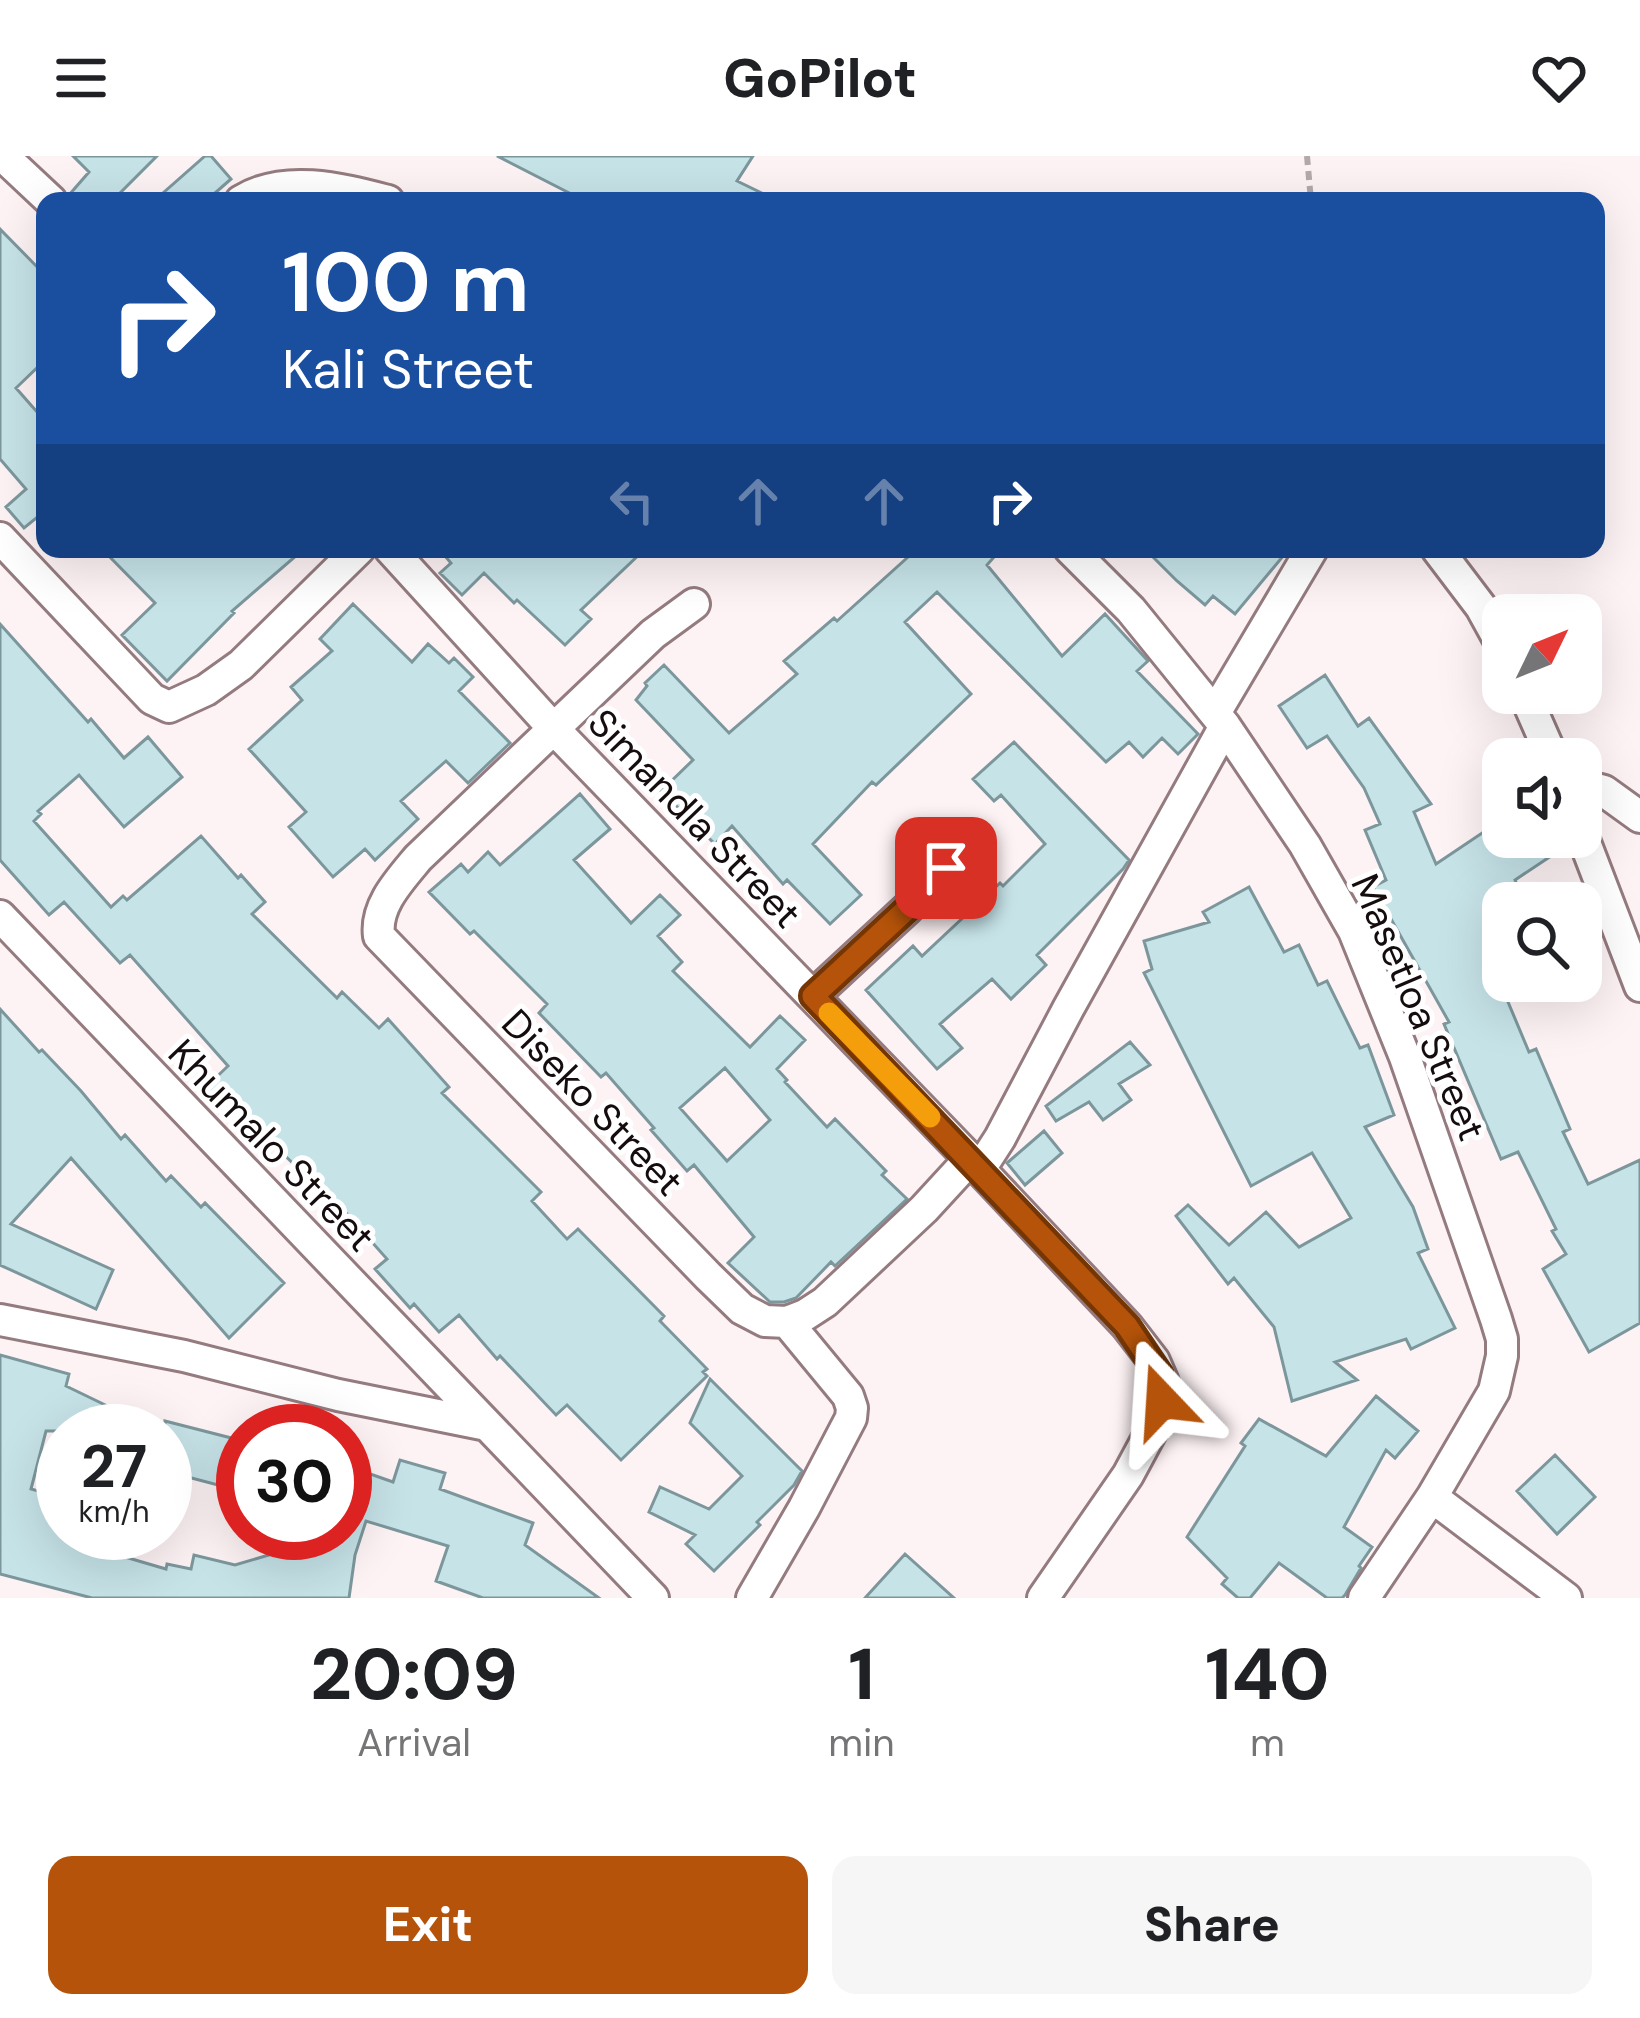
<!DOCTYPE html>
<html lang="en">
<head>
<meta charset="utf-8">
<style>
	body { margin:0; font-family:"DM Sans",sans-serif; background:#f6f6f6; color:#202124; height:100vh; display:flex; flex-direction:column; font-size:45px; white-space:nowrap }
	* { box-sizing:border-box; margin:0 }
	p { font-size:39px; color:#757577 }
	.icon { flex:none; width:66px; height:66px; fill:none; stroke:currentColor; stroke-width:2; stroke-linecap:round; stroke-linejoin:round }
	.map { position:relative; height:1442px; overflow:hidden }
	.drawer { display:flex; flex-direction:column; background:#fff; flex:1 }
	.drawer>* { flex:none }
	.hud { position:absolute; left:36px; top:36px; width:1569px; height:366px; border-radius:24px; box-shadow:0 12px 48px #0002; background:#1a4fa0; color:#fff; overflow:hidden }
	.needle { width:78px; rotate:47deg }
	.tools { position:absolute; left:1482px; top:438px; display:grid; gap:24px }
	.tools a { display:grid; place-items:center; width:120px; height:120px; border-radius:24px; background:#fff; box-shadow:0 12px 48px #0002; font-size:60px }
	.speed { position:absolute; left:36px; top:1248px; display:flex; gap:24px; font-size:60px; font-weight:700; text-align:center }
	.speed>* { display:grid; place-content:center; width:156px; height:156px; border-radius:50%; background:#fff; box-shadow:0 12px 48px #0002; line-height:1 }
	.speed small { font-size:30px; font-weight:400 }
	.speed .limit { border:18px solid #d22; background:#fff; color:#111 }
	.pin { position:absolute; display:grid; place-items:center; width:102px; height:102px; color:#fff; margin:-51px; border-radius:24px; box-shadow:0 6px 18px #0006 }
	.me { position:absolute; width:132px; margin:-66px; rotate:340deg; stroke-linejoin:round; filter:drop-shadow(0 0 9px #0008) }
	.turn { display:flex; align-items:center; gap:42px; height:252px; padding:0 48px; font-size:54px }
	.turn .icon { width:156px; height:156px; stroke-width:2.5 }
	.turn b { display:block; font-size:84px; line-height:102px }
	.lanes { display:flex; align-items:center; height:114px; padding:0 48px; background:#0003; justify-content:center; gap:60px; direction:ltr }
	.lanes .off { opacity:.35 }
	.eta { display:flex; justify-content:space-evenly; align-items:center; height:204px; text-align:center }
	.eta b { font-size:72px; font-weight:800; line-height:84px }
	.action { display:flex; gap:24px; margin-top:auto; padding:24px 48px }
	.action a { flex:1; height:138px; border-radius:24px; background:#b45309; color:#fff; font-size:48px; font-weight:800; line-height:138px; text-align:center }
	.action a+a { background:#f6f6f6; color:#202124 }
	header { display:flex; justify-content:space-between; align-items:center; height:156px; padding:0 48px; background:#fff; font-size:54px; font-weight:800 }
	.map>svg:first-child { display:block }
	.building { fill:#c6e3e8; stroke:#7c979c; stroke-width:3; fill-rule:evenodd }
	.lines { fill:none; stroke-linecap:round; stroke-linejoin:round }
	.street-casing { stroke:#947b7f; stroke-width:36 }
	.path { stroke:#b3a9ab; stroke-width:6; stroke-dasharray:9 6; stroke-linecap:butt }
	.street { stroke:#fff; stroke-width:30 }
	.route-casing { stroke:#753606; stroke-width:30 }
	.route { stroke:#b45309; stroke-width:21 }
	.slow { stroke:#f59e0b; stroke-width:21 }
	.labels { text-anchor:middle; stroke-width:10; stroke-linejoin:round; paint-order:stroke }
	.street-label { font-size:39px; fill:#150c0d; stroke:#fff }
</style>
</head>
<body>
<header><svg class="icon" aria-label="menu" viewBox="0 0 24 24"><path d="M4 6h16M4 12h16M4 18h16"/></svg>GoPilot<svg class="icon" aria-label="heart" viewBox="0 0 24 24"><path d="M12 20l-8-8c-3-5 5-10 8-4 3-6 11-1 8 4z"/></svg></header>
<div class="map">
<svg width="1640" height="1442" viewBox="0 0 1640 1442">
	<rect width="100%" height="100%" fill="#fdf2f4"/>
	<path class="building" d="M 73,0 L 157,0 L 112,45 L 70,45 L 69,39 L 89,16 Z
		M 205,0 L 211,0 L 231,23 L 206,45 L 154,45 Z
		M 497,0 L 753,0 L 737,25 L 778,45 L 585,45 Z
		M 0,73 L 45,119 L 45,204 L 16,232 L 45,265 L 45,355 L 24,372 L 6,351 L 26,333 L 0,303 Z
		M 102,393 L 304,393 L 232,455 L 234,457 L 167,525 L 122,479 L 155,447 Z
		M 439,393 L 645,393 L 581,454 L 591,463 L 565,489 L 517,444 L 514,447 L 484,417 L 462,439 L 440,417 L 451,407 Z
		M 917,393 L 1001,393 L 987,409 L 1062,500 L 1105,458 L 1148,505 L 1137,515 L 1198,578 L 1178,598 L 1162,582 L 1143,601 L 1129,586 L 1106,606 L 937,436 L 905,466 L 971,538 L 876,629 L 872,626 L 813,688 L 861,739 L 830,768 L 787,724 L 783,728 L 732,670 L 715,688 L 661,635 L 693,604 L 636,544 L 647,530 L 645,527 L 664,509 L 729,577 L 797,518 L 784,505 L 834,462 L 837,465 Z
		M 1145,393 L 1289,393 L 1235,458 L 1213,440 L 1205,449 L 1177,425 Z
		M 353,448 L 412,506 L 428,488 L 449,507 L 454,502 L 473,521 L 459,535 L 510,587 L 468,627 L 446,605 L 401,645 L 418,663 L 375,704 L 365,693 L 333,721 L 289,671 L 306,656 L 249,593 L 302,544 L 291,531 L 332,495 L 320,483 Z
		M 0,468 L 88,566 L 91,563 L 124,602 L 148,581 L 182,621 L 124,671 L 79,619 L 38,655 L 41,658 L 34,665 L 111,751 L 123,740 L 127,744 L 201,680 L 238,722 L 241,719 L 265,746 L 252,758 L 337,842 L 342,836 L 379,872 L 388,863 L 449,931 L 442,937 L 541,1036 L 532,1045 L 567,1083 L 578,1073 L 664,1160 L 660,1165 L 707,1213 L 703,1216 L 707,1220 L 621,1304 L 567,1249 L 556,1259 L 500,1200 L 497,1203 L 459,1159 L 439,1176 L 414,1148 L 410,1152 L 375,1113 L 387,1103 L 315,1022 L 312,1026 L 271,986 L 264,993 L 205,932 L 228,910 L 130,799 L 120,807 L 64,746 L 49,759 L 0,704 Z
		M 1325,519 L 1358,570 L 1369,562 L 1431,648 L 1414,656 L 1436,708 L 1503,663 L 1503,681 L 1539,681 L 1551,700 L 1515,724 L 1524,744 L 1517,747 L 1503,747 L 1503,834 L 1529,896 L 1536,893 L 1570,973 L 1563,976 L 1588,1028 L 1640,1004 L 1640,1167 L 1589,1196 L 1543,1113 L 1566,1098 L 1552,1075 L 1556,1073 L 1518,996 L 1501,1003 L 1444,868 L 1449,866 L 1373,731 L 1386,724 L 1365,674 L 1380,668 L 1364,632 L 1327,580 L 1307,592 L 1279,550 Z
		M 1014,586 L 1129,704 L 1123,713 L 1037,799 L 1046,809 L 1011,843 L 992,823 L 940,868 L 962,892 L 937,913 L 866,834 L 913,790 L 922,800 L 1000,727 L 1003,730 L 1045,688 L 1001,639 L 994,645 L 973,623 Z
		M 580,638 L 610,673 L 574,704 L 631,767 L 660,739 L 680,759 L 658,780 L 682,806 L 673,815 L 750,891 L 780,860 L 805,884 L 777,913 L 787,924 L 785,926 L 827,971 L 835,963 L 886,1015 L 882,1019 L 907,1043 L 835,1110 L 831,1106 L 796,1142 L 784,1146 L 770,1146 L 728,1107 L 754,1081 L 694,1009 L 687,1015 L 651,974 L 654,972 L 606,917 L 601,921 L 539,857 L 547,848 L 474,775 L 470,778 L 429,736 L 461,708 L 468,716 L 488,696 L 500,709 ZM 725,912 L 770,964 L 727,1005 L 680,952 Z
		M 1249,731 L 1284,796 L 1299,789 L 1318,829 L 1327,825 L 1360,892 L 1368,889 L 1394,959 L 1365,971 L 1413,1051 L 1428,1093 L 1418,1097 L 1455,1172 L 1411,1193 L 1406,1183 L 1335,1206 L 1357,1224 L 1292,1245 L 1274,1171 L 1234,1122 L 1228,1128 L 1176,1060 L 1188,1049 L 1229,1089 L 1266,1056 L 1299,1091 L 1351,1062 L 1312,997 L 1251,1030 L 1144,817 L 1152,813 L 1144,785 L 1209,766 L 1203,756 Z
		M 0,853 L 39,896 L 42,894 L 81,935 L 121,983 L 125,979 L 166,1025 L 171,1020 L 201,1051 L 205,1047 L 284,1127 L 229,1182 L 71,1002 L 11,1068 L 113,1114 L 96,1153 L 0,1109 Z
		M 1130,886 L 1150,909 L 1119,928 L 1131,944 L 1103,964 L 1089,946 L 1056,965 L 1046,950 Z
		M 1044,975 L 1062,997 L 1025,1029 L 1007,1007 Z
		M 0,1199 L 69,1218 L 66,1230 L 159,1275 L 46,1275 L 31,1333 L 63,1342 L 63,1377 L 87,1377 L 84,1389 L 166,1413 L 167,1408 L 191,1413 L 194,1399 L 235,1409 L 299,1390 L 303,1377 L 345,1377 L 345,1309 L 393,1326 L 400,1304 L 445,1317 L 440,1333 L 533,1367 L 525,1389 L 599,1442 L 483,1442 L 436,1425 L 448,1390 L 366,1365 L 355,1399 L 349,1442 L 92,1442 L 0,1418 Z
		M 710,1223 L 802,1315 L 794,1329 L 757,1366 L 760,1369 L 714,1415 L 686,1388 L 695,1379 L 649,1356 L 660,1331 L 709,1353 L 742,1320 L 690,1267 Z
		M 1376,1240 L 1418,1275 L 1395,1302 L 1386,1294 L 1344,1371 L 1372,1391 L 1359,1410 L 1361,1412 L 1345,1439 L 1342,1442 L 1327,1442 L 1279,1407 L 1250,1442 L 1238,1442 L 1222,1428 L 1227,1422 L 1187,1381 L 1245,1290 L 1241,1287 L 1259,1263 L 1326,1300 Z
		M 165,1265 L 243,1285 L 243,1298 L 233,1333 L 165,1315 Z
		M 1555,1299 L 1595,1341 L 1557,1378 L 1517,1335 Z
		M 905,1398 L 954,1442 L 865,1442 Z"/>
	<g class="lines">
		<g class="street-casing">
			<path id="street" d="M 3,0 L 51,45
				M 241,45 C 285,18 341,33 388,45
				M 0,382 L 152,543 L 169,551 L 206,534 L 241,509 L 359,393
				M 390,393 L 553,572 L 970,1003 L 1127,1170 L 1154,1205 L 1163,1226 L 1162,1245 L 1157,1265 L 1128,1319 L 1043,1442
				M 1070,393 L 1131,454 L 1225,570 L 1305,689 L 1354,775 L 1405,901 L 1496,1163 L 1502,1183 L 1502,1200 L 1494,1235 L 1432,1341 L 1364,1442
				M 1437,393 L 1481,451 L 1503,491
				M 694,448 L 653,478 L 418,702 C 399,725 375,750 379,780 L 708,1120 L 742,1153 L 765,1165 L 787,1166 L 805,1159 L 825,1146 L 924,1053 L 970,1003
				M 1524,537 L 1553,603
				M 1215,557 L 1312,393
				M 1581,629 L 1604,635 L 1640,661
				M 1581,676 L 1640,830
				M 0,760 L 653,1442
				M 813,840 L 908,752 L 947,712
				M 980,1013 L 1000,982 L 1068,853 L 1225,570
				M 0,1164 L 184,1200 L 338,1239 L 487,1269
				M 1432,1341 L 1566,1442
				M 752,1442 L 804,1352 L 851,1262 L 852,1252 L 848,1240 L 787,1166"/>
		</g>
		<path class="path" d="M 1307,0 L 1311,45"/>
		<use href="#street" class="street"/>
	</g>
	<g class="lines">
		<g class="route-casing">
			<path id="route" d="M 946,712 L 908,752 L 813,840 L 1127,1170 L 1160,1219 L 1162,1245"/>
		</g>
		<use href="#route" class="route"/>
		<path class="slow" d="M 829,857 L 930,961"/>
	</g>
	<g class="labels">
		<g class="street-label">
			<text transform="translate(695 662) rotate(46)" y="14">Simandla Street</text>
			<text transform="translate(1419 851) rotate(67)" y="14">Masetloa Street</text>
			<text transform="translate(593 946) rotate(46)" y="14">Diseko Street</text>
			<text transform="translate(272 989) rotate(46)" y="14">Khumalo Street</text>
		</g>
	</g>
</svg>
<div class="tools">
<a><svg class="needle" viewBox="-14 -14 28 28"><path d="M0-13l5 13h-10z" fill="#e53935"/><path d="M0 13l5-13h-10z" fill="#757577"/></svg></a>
<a><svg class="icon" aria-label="sound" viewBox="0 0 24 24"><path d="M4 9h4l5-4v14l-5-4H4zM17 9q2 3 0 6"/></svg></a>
<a><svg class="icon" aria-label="search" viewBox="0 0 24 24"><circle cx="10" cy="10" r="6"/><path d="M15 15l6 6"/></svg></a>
</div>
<div class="speed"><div>27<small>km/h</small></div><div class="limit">30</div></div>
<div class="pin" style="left:946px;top:712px;background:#d93025"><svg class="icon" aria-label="arrive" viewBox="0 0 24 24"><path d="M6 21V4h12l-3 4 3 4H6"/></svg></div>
<svg class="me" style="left:1162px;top:1245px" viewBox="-20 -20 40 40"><path d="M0-17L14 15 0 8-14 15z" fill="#b45309" stroke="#fff" stroke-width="4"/></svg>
<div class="hud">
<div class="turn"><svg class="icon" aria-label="right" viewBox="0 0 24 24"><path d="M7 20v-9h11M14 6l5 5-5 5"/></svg><div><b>100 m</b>Kali Street</div></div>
<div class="lanes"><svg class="icon off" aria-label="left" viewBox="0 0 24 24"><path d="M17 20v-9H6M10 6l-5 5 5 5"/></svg><svg class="icon off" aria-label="ahead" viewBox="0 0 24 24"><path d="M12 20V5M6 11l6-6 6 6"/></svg><svg class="icon off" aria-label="ahead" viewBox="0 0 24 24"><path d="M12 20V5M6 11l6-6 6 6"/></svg><svg class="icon" aria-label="right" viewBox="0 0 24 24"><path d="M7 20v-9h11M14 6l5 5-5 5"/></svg></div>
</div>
</div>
<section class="drawer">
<div class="eta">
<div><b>20:09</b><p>Arrival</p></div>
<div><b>1</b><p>min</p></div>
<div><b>140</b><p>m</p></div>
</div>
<div class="action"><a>Exit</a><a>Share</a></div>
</section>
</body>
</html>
